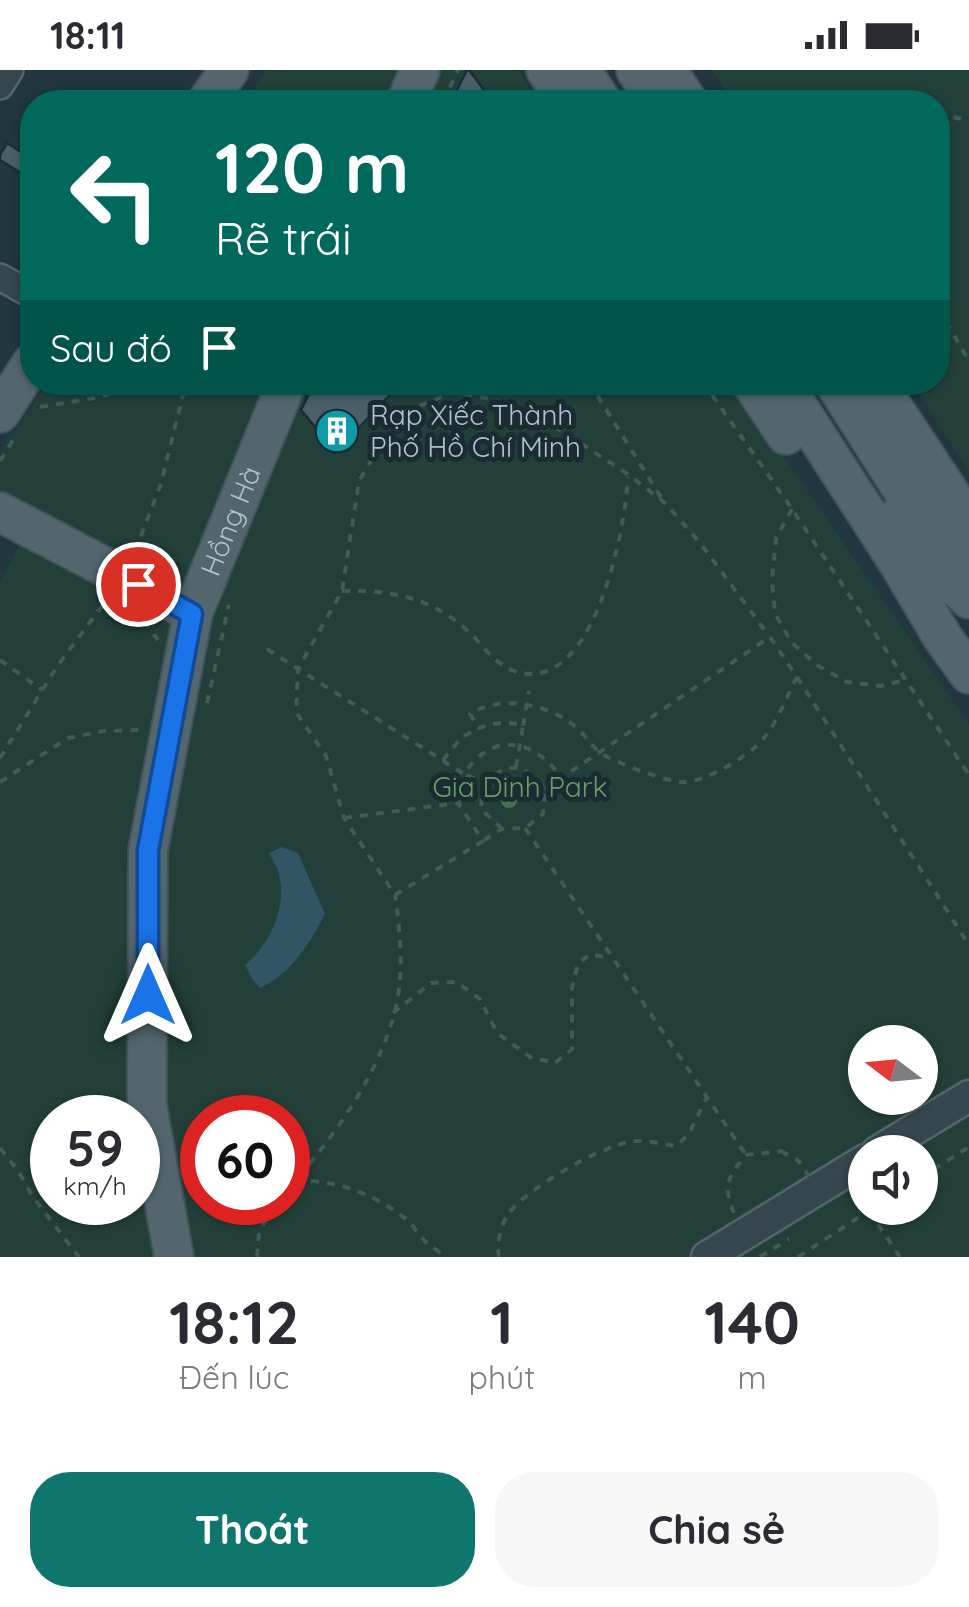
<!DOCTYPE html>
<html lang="vi">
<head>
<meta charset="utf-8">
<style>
	body { margin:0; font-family:Quicksand,sans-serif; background:#f7f7f7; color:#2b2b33; height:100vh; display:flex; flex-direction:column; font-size:38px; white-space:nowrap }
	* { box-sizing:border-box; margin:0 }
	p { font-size:32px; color:#7c7c81 }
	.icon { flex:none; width:55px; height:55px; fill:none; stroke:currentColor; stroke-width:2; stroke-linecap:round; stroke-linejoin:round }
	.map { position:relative; height:1187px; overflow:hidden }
	.details { display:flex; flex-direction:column; background:#fff; flex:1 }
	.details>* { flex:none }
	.hud { position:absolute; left:20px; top:20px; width:930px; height:305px; border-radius:40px; box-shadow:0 2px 8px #0004; background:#00695c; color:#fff; overflow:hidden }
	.needle { width:65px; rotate:286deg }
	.buttons { position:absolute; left:848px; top:955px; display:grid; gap:20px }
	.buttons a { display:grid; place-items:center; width:90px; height:90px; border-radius:50%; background:#fff; box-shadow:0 2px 8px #0004; font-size:50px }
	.speed { position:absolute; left:30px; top:1025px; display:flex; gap:20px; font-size:50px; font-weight:700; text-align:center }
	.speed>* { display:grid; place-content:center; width:130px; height:130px; border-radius:50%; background:#fff; box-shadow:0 2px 8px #0004; line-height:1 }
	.speed small { font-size:25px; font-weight:400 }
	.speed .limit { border:15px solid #d22; background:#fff; color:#111 }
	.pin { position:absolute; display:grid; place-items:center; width:85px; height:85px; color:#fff; margin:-42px; border:5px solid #fff; border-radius:50%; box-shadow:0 2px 10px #0007 }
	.me { position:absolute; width:110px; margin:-55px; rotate:0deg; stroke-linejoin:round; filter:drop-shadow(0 0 8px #0008) }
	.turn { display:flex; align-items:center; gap:35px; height:210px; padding:0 30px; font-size:45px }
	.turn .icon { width:130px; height:130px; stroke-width:2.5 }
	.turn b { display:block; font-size:70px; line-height:85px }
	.then { display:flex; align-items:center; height:95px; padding:0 30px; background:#0003; gap:20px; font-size:38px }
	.eta { display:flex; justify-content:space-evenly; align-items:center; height:170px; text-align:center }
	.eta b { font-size:60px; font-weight:800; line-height:70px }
	.primary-button { display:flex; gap:20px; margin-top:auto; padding:20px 30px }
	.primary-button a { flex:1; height:115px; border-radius:40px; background:#0f766e; color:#fff; font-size:40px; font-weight:800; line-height:115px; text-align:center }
	.primary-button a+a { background:#f7f7f7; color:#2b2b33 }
	.status { display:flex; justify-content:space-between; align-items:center; height:70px; padding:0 50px; background:#fff; direction:ltr }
	.status svg { height:28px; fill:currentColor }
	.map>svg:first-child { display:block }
	.green { fill:#233f3a; fill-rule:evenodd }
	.water { fill:#315565 }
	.building { fill:#496069; stroke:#1c2d35; stroke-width:2.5 }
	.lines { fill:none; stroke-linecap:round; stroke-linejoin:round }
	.minor-casing { stroke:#53646c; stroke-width:30 }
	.tertiary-casing { stroke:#53646c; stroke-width:35 }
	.primary-casing { stroke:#41525a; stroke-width:42 }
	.path { stroke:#415b56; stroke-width:4; stroke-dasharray:8 8; stroke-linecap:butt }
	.minor { stroke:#35464e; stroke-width:25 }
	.tertiary { stroke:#35464e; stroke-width:30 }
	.primary { stroke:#53666e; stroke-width:38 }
	.tree { fill:#486f53 }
	.route-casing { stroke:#114b97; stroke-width:25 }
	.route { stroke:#1a73e8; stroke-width:18 }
	.labels { text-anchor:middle; stroke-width:10; stroke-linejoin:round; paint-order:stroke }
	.poi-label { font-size:28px; fill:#b0c1c9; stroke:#1a2b33; text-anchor:start }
	.street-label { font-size:28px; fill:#b0c1c9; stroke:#1a2b33 }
	.park-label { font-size:28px; fill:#689d65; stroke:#1a2b33 }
</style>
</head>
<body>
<div class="status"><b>18:11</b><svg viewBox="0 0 49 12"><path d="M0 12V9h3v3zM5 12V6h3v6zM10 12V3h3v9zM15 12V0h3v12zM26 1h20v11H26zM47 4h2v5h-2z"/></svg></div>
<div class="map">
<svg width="969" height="1187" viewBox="0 0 969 1187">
	<rect width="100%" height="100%" fill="#21363e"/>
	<path class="green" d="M 267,0 L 518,0 L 540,32 L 244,32 Z
		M 712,0 L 969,0 L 969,402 L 912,313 L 938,312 L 938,32 L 733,32 Z
		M 48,313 L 733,313 L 969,654 L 969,1187 L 0,1187 L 0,512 L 35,443 L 0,420 L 0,381 ZM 865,972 L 920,972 L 920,1028 L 865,1028 ZM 52,1048 L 138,1048 L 138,1132 L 52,1132 ZM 202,1048 L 288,1048 L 288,1132 L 202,1132 ZM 865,1082 L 920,1082 L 920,1138 L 865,1138 Z"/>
	<path class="water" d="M 282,777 L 298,783 L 325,844 C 310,873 291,904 260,918 L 252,909 L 245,895 C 270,874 287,838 279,805 C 278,797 272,790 269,783 Z"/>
	<path class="building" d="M 467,0 L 469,0 L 493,32 L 451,32 Z
		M 7,73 L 26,85 L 24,89 L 32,94 L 31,109 L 0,90 L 0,85 Z
		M 315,312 L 402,312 L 336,382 L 301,340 Z"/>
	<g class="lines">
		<g class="minor-casing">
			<path id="minor" d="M 0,16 L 10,0
				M 0,207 L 32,225"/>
		</g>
		<g class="tertiary-casing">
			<path id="tertiary" d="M 877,1082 L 969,1026
				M 707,1187 L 865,1090"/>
		</g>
		<g class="primary-casing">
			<g id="primary">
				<path d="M 546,0 L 567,32"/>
				<path d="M 581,0 L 602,32"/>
				<path d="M 636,0 L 657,32"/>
				<path d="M 667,0 L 688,32"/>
				<path d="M 207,32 L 229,0"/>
				<path d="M 406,32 L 420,0"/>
				<path d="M 751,312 L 786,365"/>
				<path d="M 782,312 L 898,492 L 943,568 L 969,604"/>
				<path d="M 834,312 L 916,441 L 959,467"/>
				<path d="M 876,312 L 951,425 L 959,467 L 969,489"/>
				<path d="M 0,343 L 32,293"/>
				<path d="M 0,442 L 193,543"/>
				<path d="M 895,449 L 909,471 L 969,529"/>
				<path id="s1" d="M 174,1187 L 147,1035 L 148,780 L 193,543 L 287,312"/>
			</g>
		</g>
		<path class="path" d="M 443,32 L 458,0
			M 864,32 L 872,27 L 893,32
			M 938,43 L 969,51
			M 938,238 L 969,291
			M 589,312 L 662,429
			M 703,312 L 792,439 L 969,705
			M 40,337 L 100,327 L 147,312
			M 0,391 L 13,370
			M 792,439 L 776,468 L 772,511 L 775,543 L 791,572 L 817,595 L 847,612 L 880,616 L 905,610
			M 135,481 L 161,414 L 186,312
			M 342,521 C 394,520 436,528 474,567 C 486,580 496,594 514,601 C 594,628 625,460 628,407
			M 115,537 L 147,555 L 158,570
			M 267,579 L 298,599 L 342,521 L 359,411 L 382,373 L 408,341 L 453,322 L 491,329 L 540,347 L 629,405 L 665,433 L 701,474 L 769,566
			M 0,590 L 42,620
			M 797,607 L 969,875
			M 207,633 L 229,535
			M 523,656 L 529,621
			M 0,688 L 58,595 L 105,532 L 107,533
			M 443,690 L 462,667 L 479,658
			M 516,697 L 523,656 C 508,650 494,653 479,658 L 470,644 C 499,624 551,634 577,658 C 585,665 590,674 598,681 C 610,691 669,713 684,712 C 706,712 751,685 764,668 C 778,651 787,626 797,607 L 770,567 L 545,719
			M 0,712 L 68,668 L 104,661 L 142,660 L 143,658
			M 483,712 L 481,739 L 501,758
			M 459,733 L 464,704 L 483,712 C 511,691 524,693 545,719 L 543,744 L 525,758 L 501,759 L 483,771
			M 344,748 L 458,733 L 483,771 L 395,825 L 344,748 L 326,686 L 296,642 L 298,599 L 464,704 C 493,660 534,669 562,708
			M 525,758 L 746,1085
			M 393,943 L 431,913 L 456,912 L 480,929 L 497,963 L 530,987 L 555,993 L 572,979 L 572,918 L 578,894 L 590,884 L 610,888
			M 0,1078 L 17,1099 L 33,1127 L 79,1187
			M 781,1081 L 799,1091 L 812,1111 L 739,1156 C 726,1122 720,1115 746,1085 Z
			M 920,1108 L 969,1077
			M 295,1111 C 336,1109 374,1124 406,1149 C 414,1156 419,1166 427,1173 C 433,1178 441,1183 447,1187
			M 288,1118 C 336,1067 395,983 400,910 C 402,881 399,853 395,825
			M 869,1141 L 900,1187
			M 257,1187 L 259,1163 L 274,1132
			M 499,1187 C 496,1174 501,1154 509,1143 C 528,1118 599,1077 629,1072 C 644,1069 661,1074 676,1076 L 689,1064 L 707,1027
			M 760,1187 L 789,1169
			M 798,1187 L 873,1138"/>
		<use href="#minor" class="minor"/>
		<use href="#tertiary" class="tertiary"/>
		<use href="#primary" class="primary"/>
	</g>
	<circle class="tree" cx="509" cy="730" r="8"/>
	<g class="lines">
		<g class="route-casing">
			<path id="route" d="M 138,514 L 192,544 L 148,780 L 148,925"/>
		</g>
		<use href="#route" class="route"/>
	</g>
	<defs>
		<g id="building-disc" transform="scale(2.25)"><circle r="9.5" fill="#0f9aa8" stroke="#1a2b33"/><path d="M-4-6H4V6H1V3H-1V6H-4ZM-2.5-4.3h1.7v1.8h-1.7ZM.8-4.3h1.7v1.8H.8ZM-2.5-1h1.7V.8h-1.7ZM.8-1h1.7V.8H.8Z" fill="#fff"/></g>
	</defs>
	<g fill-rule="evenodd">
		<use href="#building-disc" x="337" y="361"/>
	</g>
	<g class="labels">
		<g class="poi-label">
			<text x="370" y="355">Rạp Xiếc Thành<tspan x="370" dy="32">Phố Hồ Chí Minh</tspan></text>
		</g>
		<g class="street-label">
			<text dy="10" stroke="none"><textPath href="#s1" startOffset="750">Hồng Hà</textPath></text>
		</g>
		<g class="park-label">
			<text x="520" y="727">Gia Dinh Park</text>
		</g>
	</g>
</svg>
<div class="buttons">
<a><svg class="needle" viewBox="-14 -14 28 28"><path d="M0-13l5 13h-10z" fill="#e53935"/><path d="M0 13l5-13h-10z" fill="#7c7c81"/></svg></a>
<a><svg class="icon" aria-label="sound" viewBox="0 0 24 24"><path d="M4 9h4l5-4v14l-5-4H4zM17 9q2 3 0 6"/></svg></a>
</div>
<div class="speed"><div>59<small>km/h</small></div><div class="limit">60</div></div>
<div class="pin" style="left:138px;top:514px;background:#d93025"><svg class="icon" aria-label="arrive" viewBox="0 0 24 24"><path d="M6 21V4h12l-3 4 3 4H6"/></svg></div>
<svg class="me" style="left:148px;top:925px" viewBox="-20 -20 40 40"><path d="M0-17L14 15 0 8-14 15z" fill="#1a73e8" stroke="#fff" stroke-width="4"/></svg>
<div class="hud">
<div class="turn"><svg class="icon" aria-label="left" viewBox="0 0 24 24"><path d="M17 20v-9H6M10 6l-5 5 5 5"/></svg><div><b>120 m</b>Rẽ trái</div></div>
<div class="then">Sau đó<svg class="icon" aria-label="arrive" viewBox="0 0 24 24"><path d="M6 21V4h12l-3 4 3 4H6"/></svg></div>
</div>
</div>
<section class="details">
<div class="eta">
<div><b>18:12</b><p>Đến lúc</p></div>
<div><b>1</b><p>phút</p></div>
<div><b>140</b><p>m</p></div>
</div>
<div class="primary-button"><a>Thoát</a><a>Chia sẻ</a></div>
</section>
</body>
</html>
